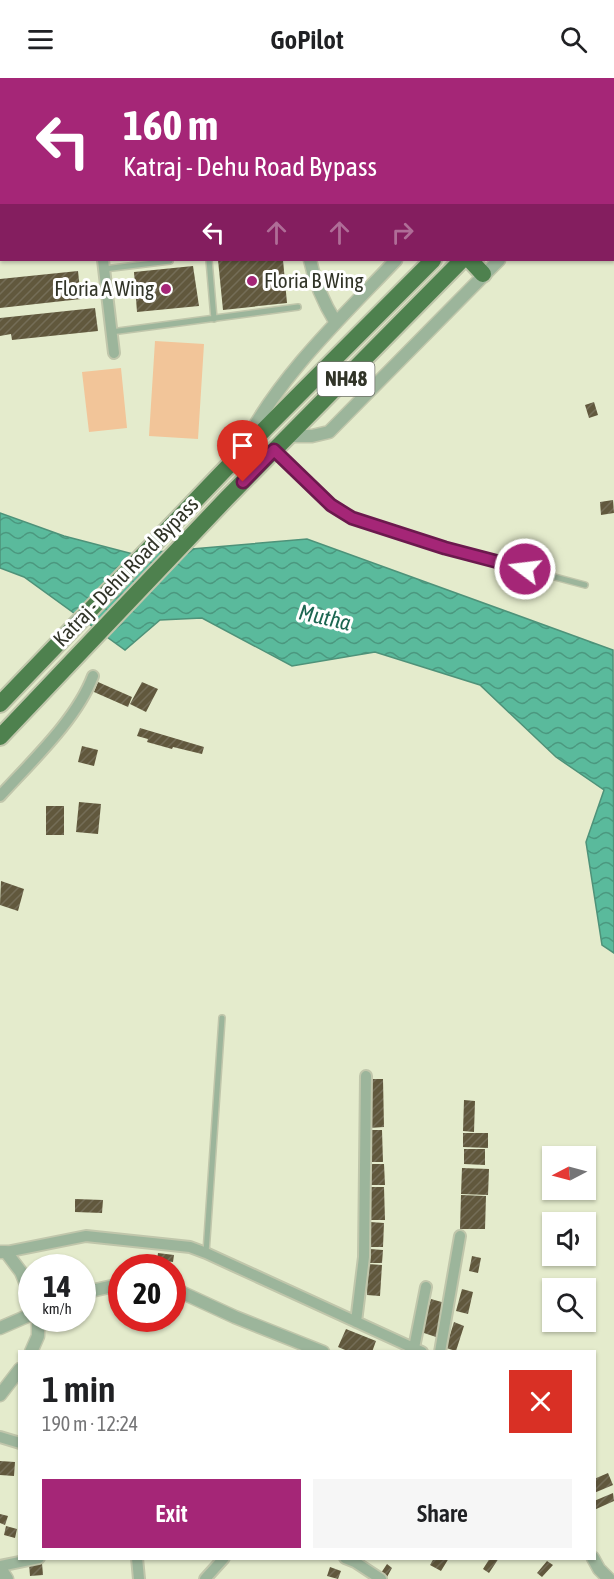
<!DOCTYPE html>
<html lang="en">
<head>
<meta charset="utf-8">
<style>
	body { margin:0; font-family:"Asap Condensed",sans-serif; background:#f6f6f6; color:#202124; height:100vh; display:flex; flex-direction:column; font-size:22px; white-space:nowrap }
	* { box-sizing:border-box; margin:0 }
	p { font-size:20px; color:#757577 }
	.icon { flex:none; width:33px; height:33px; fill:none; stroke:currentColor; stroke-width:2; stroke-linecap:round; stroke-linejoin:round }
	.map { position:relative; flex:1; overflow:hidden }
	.sheet { position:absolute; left:18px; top:1272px; width:578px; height:210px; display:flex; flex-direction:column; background:#fff; border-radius:0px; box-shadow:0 2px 4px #0004 }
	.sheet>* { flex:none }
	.hud { position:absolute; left:0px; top:0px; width:615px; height:183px; box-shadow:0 2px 4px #0004; background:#a52677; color:#fff; overflow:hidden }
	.needle { width:39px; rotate:264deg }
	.controls { position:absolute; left:542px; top:1068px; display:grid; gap:12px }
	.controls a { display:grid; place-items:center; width:54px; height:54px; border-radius:0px; background:#fff; box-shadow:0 2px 4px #0004; font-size:30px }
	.speed { position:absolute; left:18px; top:1176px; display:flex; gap:12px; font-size:30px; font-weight:700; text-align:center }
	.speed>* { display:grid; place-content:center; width:78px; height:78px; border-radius:50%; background:#fff; box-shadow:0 2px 4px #0004; line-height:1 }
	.speed small { font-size:15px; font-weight:400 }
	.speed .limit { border:9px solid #d22; background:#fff; color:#111 }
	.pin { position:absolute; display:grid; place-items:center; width:51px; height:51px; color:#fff; margin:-62px -26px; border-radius:50% 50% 50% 0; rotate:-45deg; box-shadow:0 0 6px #0007 }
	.pin .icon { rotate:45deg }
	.me { position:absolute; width:66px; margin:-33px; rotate:285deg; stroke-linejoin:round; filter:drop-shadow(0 0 4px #0008) }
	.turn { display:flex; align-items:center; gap:21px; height:126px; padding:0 24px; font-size:27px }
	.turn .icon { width:78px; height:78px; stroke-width:2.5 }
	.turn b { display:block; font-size:42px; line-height:51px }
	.lanes { display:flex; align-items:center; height:57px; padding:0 24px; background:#0003; justify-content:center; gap:30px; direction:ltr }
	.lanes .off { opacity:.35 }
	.round { display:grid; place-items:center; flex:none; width:63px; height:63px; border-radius:0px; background:#f6f6f6 }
	.headline { display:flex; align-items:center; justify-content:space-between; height:102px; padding:0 24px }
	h1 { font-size:36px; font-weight:600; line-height:45px }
	.primary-button { display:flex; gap:12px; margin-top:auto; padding:12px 24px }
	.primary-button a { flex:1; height:69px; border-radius:0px; background:#a52677; color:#fff; font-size:24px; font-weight:600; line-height:69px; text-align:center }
	.primary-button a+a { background:#f6f6f6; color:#202124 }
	header { display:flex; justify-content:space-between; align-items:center; height:78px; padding:0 24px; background:#fff; font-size:27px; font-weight:600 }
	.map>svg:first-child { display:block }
	.garden { fill:#f2c599 }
	.water { fill:url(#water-waves); stroke:#4e9279; stroke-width:1.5 }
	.building { fill:url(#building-hatch) }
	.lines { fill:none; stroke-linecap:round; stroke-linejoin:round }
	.service-casing { stroke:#c0c6ab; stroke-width:8 }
	.minor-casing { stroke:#c0c6ab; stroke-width:14 }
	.tertiary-casing { stroke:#c0c6ab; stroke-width:15 }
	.trunk-casing { stroke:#c0c6ab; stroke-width:20 }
	.service { stroke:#9cb59b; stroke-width:5 }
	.minor { stroke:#9cb59b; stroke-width:10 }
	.tertiary { stroke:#9cb59b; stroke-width:12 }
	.trunk { stroke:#4e814e; stroke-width:16 }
	.route-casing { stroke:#6b194d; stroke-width:15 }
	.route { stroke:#a52677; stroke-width:10 }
	.poi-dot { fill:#a52677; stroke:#fff; stroke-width:2 }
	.labels { text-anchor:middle; stroke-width:6; stroke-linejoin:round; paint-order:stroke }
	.shield { fill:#fff; stroke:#6f7168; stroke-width:1.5 }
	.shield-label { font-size:20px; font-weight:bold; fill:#313428 }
	.poi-label { font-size:21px; fill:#313428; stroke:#fff; text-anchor:start }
	.street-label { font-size:21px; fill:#313428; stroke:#fff }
	.water-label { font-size:22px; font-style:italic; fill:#1c6651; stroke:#fff }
</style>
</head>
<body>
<header><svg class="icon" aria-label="menu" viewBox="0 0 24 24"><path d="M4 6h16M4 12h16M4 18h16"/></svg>GoPilot<svg class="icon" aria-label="search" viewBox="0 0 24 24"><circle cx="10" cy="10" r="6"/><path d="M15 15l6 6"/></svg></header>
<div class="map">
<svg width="614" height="1501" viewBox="0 0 614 1501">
	<defs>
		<pattern id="water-waves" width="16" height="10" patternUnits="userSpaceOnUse" patternTransform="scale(1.5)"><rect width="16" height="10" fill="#5aba9c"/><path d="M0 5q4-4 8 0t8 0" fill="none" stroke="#4b987f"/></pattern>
		<pattern id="building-hatch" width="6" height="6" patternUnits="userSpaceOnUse" patternTransform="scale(1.5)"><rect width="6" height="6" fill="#61583d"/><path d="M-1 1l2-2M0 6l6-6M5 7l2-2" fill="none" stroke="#746d57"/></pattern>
	</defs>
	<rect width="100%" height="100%" fill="#e4ebcc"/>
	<path class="garden" d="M 155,263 L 204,266 L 198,361 L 149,358 Z
		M 121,290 L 127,350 L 89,354 L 82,294 Z"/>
	<path class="water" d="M 0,435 L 64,458 L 133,476 L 307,461 L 613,572 L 614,875 L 602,867 L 586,764 L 604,712 L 556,679 L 480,607 L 375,574 L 292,588 L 202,540 L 160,542 L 125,572 L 24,499 L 0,490 Z"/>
	<path class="building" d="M 218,182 L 283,182 L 287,225 L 223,232 Z
		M 193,188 L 199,228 L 137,234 L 134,194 Z
		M 78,193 L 81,221 L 0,230 L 0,201 Z
		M 95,230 L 98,253 L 12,262 L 11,256 L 0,258 L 0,240 Z
		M 594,324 L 598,337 L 589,340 L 585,327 Z
		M 613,422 L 614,435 L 601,437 L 600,424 Z
		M 98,604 L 132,619 L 128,629 L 94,614 Z
		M 142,604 L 158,611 L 146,634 L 130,626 Z
		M 140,650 L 204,669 L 202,676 L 173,669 L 172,671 L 147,664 L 148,661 L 137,658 Z
		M 82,668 L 98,672 L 94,688 L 78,684 Z
		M 79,724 L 101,726 L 98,756 L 76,754 Z
		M 46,728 L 64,728 L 64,757 L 46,757 Z
		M 1,803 L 24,811 L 18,833 L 0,827 Z
		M 368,1001 L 383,1001 L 384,1049 L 369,1050 Z
		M 464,1022 L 475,1023 L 474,1054 L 463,1053 Z
		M 369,1052 L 382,1052 L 383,1084 L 371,1084 Z
		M 463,1055 L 488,1055 L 488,1070 L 463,1069 Z
		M 464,1071 L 485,1071 L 485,1087 L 464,1086 Z
		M 369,1086 L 384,1086 L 385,1107 L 370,1107 Z
		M 462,1090 L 489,1091 L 488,1117 L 461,1116 Z
		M 369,1109 L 384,1109 L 385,1142 L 370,1142 Z
		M 461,1117 L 486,1118 L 485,1151 L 460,1151 Z
		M 75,1121 L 103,1122 L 102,1135 L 75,1134 Z
		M 370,1144 L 384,1145 L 383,1169 L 369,1169 Z
		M 370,1171 L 383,1172 L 382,1185 L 369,1185 Z
		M 158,1175 L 174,1177 L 173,1184 L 157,1182 Z
		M 472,1178 L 481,1180 L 478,1195 L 469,1193 Z
		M 368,1186 L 382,1187 L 380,1218 L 367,1217 Z
		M 462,1211 L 473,1214 L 468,1236 L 456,1233 Z
		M 431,1221 L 445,1225 L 436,1259 L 421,1254 Z
		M 454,1244 L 464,1248 L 456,1273 L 446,1270 Z
		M 346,1251 L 376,1263 L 372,1274 L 350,1274 L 338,1269 Z
		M 0,1383 L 15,1384 L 14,1398 L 0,1397 Z
		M 608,1395 L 613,1407 L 594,1415 L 594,1401 Z
		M 613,1415 L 614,1423 L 594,1432 L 594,1423 Z
		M 0,1436 L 8,1438 L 5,1447 L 0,1445 Z
		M 6,1448 L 17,1451 L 15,1460 L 4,1457 Z
		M 434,1480 L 449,1480 L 441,1493 L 430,1487 Z
		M 490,1480 L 499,1480 L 489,1495 L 483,1491 Z
		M 547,1483 L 553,1487 L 542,1499 L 537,1495 Z
		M 42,1485 L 43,1497 L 30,1498 L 29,1486 Z
		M 387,1486 L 392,1490 L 387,1499 L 381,1495 Z
		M 330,1489 L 341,1493 L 338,1501 L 327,1498 Z"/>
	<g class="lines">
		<g class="service-casing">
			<path id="service" d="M 31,0 L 32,2
				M 0,17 L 2,17
				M 0,90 L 2,90
				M 0,135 L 2,135
				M 209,182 L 214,241
				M 104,191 L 170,183
				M 111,254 L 298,229
				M 276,374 L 331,427 L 352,440 L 445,470 L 585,507
				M 206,1175 L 222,940"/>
		</g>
		<g class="minor-casing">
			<path id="minor" d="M 82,0 L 82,2
				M 197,0 L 197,2
				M 103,182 L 114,275
				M 0,718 C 31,684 77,641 93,598
				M 6,1174 L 86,1158 L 190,1169 L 206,1175 L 422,1274
				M 356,1244 L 364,1179 L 366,998
				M 414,1270 L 426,1209
				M 440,1274 L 460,1158
				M 0,1359 L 20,1365
				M 137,1480 L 139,1501
				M 345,1480 L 355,1484 L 381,1501
				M 0,1488 L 39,1480
				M 205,1501 L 224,1480"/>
		</g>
		<g class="tertiary-casing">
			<path id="tertiary" d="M 296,0 L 296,2
				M 559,2 L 560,0
				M 614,77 L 614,76
				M 310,182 C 315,206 323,224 336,245
				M 289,358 L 312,358 L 329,354 L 499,182
				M 245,365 C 281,296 343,238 396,182
				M 0,1174 L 6,1174 L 21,1194 L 32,1221
				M 172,1210 L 235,1239 L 323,1274
				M 82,1215 L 122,1206
				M 0,1250 L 32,1236
				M 31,1274 L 38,1258 L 38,1240
				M 0,1317 L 20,1291
				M 593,1480 L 599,1491 L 609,1501
				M 0,1490 L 7,1501"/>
		</g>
		<g class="trunk-casing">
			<path id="trunk" d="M 604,2 L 606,0
				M 614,23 L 614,22
				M 470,182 L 483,196
				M 0,626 L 239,377 L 433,182
				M 0,659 L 227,420 L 462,182"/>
		</g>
		<use href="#service" class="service"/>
		<use href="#minor" class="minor"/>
		<use href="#tertiary" class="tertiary"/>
		<use href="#trunk" class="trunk"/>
	</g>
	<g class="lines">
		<g class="route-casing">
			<path id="route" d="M 243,404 L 274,372 L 331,427 L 352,440 L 445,470 L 525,491"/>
		</g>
		<use href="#route" class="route"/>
	</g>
	<g class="poi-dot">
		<circle cx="252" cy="203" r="6"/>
		<circle cx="166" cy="211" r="6"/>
	</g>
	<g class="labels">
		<rect class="shield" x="317.5" y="284" width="57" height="34" rx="4.5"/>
		<g class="shield-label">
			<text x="346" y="308">NH48</text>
		</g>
		<g class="poi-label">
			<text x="264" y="210">Floria B Wing</text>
			<text x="154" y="218" text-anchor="end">Floria A Wing</text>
		</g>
		<g class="street-label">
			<text transform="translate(126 494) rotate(-46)" y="7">Katraj - Dehu Road Bypass</text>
		</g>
		<g class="water-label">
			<text transform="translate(325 539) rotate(13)" y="8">Mutha</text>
		</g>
	</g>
</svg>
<div class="controls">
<a><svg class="needle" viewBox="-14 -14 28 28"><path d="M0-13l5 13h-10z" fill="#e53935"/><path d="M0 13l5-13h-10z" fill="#757577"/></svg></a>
<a><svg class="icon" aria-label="sound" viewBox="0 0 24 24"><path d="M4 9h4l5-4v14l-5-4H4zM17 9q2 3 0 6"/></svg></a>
<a><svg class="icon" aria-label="search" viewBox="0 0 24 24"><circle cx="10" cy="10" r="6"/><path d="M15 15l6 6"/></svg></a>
</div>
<div class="speed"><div>14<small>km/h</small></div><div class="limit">20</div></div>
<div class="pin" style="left:243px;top:404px;background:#d93025"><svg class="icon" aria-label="arrive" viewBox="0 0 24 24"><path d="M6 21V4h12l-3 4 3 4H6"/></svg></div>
<svg class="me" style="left:525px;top:491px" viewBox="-20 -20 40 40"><circle r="17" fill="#a52677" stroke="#fff" stroke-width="3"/><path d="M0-11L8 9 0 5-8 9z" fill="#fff"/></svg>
<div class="hud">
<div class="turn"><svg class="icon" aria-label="left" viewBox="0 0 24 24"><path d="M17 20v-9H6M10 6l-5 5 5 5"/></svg><div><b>160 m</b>Katraj - Dehu Road Bypass</div></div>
<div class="lanes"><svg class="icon" aria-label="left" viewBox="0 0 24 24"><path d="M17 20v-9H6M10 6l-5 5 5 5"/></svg><svg class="icon off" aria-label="ahead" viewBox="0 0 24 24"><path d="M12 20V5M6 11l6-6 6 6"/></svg><svg class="icon off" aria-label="ahead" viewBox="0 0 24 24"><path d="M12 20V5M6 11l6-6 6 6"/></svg><svg class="icon off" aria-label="right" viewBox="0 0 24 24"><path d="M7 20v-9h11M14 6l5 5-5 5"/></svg></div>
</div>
<section class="sheet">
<div class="headline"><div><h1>1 min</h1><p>190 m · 12:24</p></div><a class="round" style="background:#d93025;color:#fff"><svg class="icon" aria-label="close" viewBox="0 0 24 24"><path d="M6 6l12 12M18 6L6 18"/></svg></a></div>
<div class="primary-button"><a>Exit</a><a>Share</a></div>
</section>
</div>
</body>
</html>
